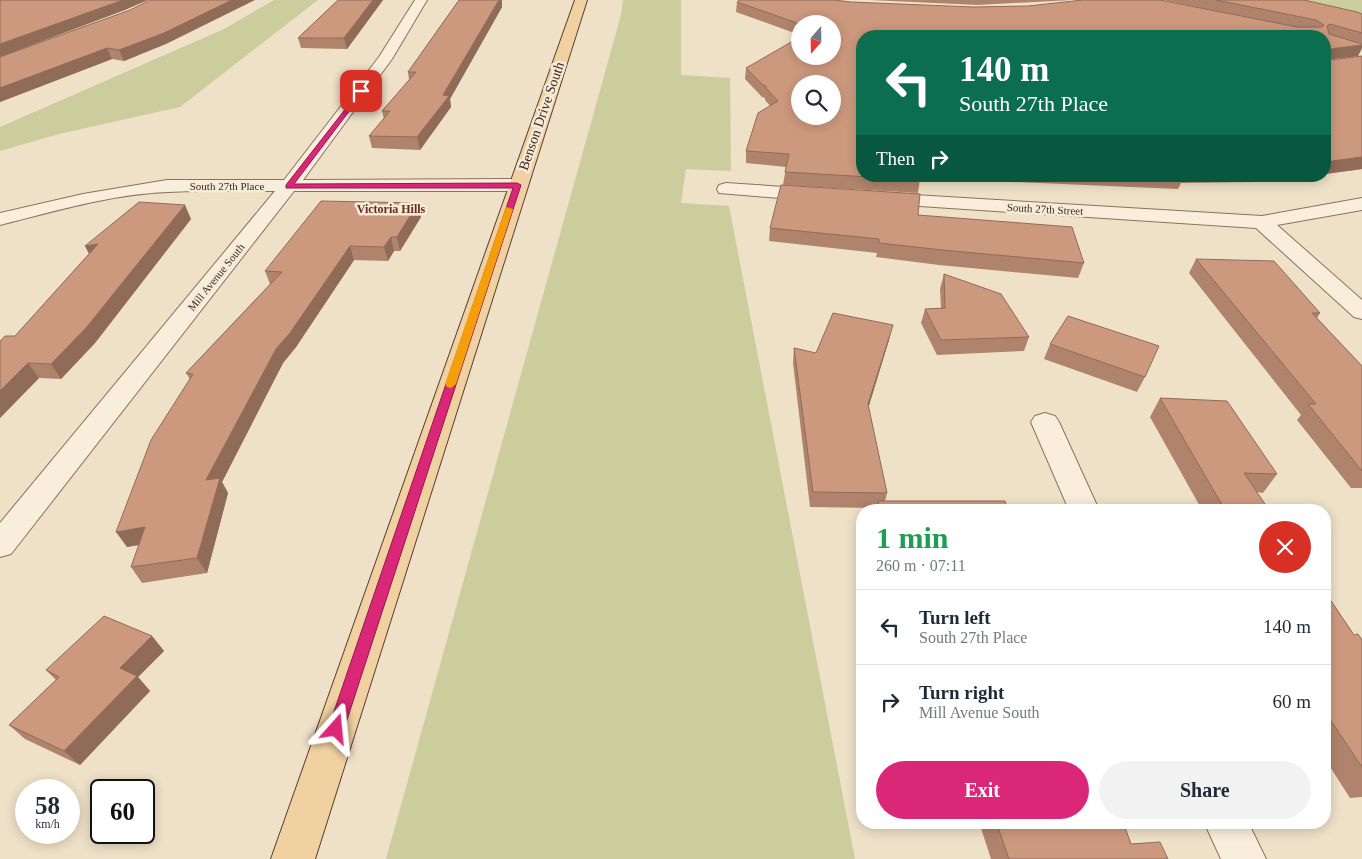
<!DOCTYPE html>
<html lang="en">
<head>
<meta charset="utf-8">
<style>
	body { margin:0; font-family:"Times New Roman",serif; background:#f2f2f3; color:#1f2937; height:100vh; display:flex; flex-direction:column; font-size:19px; white-space:nowrap }
	* { box-sizing:border-box; margin:0 }
	p { font-size:16px; color:#747a83 }
	.icon { flex:none; width:28px; height:28px; fill:none; stroke:currentColor; stroke-width:2; stroke-linecap:round; stroke-linejoin:round }
	.map { position:relative; flex:1; overflow:hidden }
	.side { position:absolute; left:856px; top:504px; width:475px; height:325px; display:flex; flex-direction:column; background:#fff; border-radius:20px; box-shadow:0 2px 12px #0003 }
	.side>* { flex:none }
	.hud { position:absolute; left:856px; top:30px; width:475px; height:152px; border-radius:20px; box-shadow:0 2px 12px #0003; background:#0b6e4f; color:#fff; overflow:hidden }
	.needle { width:32px; rotate:200deg }
	.buttons { position:absolute; left:791px; top:15px; display:grid; gap:10px }
	.buttons a { display:grid; place-items:center; width:50px; height:50px; border-radius:50%; background:#fff; box-shadow:0 2px 12px #0003; font-size:25px }
	.speed { position:absolute; left:15px; top:779px; display:flex; gap:10px; font-size:25px; font-weight:700; text-align:center }
	.speed>* { display:grid; place-content:center; width:65px; height:65px; border-radius:50%; background:#fff; box-shadow:0 2px 12px #0003; line-height:1 }
	.speed small { font-size:12px; font-weight:400 }
	.speed .limit { border:2px solid #111; border-radius:8px; background:#fff; color:#111 }
	.pin { position:absolute; display:grid; place-items:center; width:42px; height:42px; color:#fff; margin:-21px; border-radius:10px; box-shadow:0 2px 8px #0006 }
	.me { position:absolute; width:55px; margin:-28px; rotate:18deg; stroke-linejoin:round; filter:drop-shadow(0 0 4px #0008) }
	.turn { display:flex; align-items:center; gap:18px; height:105px; padding:0 20px; font-size:22px }
	.turn .icon { width:65px; height:65px; stroke-width:2.5 }
	.turn b { display:block; font-size:35px; line-height:42px }
	.then { display:flex; align-items:center; height:48px; padding:0 20px; background:#0003; gap:10px; font-size:19px }
	.round { display:grid; place-items:center; flex:none; width:52px; height:52px; border-radius:26px; background:#f2f2f3 }
	.overview { display:flex; align-items:center; justify-content:space-between; height:85px; padding:0 20px }
	h1 { font-size:30px; font-weight:600; line-height:38px; color:#1e9e55 }
	.cta { display:flex; gap:10px; margin-top:auto; padding:10px 20px }
	.cta a { flex:1; height:58px; border-radius:30px; background:#db2777; color:#fff; font-size:20px; font-weight:600; line-height:58px; text-align:center }
	.cta a+a { background:#f2f2f3; color:#1f2937 }
	ul { padding:0; list-style:none }
	li { display:flex; align-items:center; gap:15px; height:75px; padding:0 20px; border-top:1px solid #e0e1e3 }
	li div { flex:1 }
	li b { display:block; font-size:19px }
	li em { font-style:normal }
	.map>svg:first-child { display:block }
	.green { fill:#cccd9c }
	.lines { fill:none; stroke-linecap:round; stroke-linejoin:round }
	.minor-casing { stroke:#8b725d; stroke-width:2 }
	.primary-casing { stroke:#594031; stroke-width:2 }
	.minor { fill:#f9eedc; fill-rule:evenodd }
	.primary { fill:#f1d1a1; fill-rule:evenodd }
	.wall { fill:#b0846c }
	.shaded-wall { fill:#906b58 }
	.building { fill:#cd997e; stroke:#906b58; fill-rule:evenodd }
	.route { fill:#db2777; stroke:#8e194d }
	.slow { fill:#f59e0b }
	.labels { text-anchor:middle; stroke-width:5; stroke-linejoin:round; paint-order:stroke }
	.far-street-label { font-size:11px; fill:#3c2b20; stroke:#f6ebd8 }
	.far-neighbourhood-label { font-size:12px; font-weight:bold; fill:#682920; stroke:#f6ebd8 }
	.street-label { font-size:14px; fill:#3c2b20; stroke:#f6ebd8 }
</style>
</head>
<body>
<div class="map">
<svg width="1362" height="859" viewBox="0 0 1362 859">
	<rect width="100%" height="100%" fill="#efe0c8"/>
	<path class="green" d="M 274,0 L 318,0 L 180,107 L 59,134 L 0,151 L 0,127 L 224,29 Z
		M 623,0 L 681,0 L 681,75 L 730,78 L 731,171 L 686,169 L 681,203 L 729,206 L 855,859 L 386,859 L 621,15 Z
		M 1294,0 L 1362,0 L 1362,15 Z"/>
	<g class="lines">
		<g class="minor-casing">
			<path id="minor" d="M 415,0 L 427,0 L 392,59 L 303,180 L 517,179 L 524,181 L 526,185 L 524,189 L 517,191 L 294,191 L 11,554 L 0,557 L 0,523 L 275,191 C 239,191 203,190 168,192 C 112,194 55,211 0,225 L 0,213 L 83,194 L 167,180 L 284,180 L 379,57 Z
				M 726,183 L 815,189 L 822,191 L 824,195 L 822,199 L 815,201 L 719,193 L 717,189 L 719,185 Z
				M 881,193 L 1262,216 L 1362,198 L 1362,210 L 1277,225 L 1362,300 L 1362,319 L 1354,317 L 1256,228 L 874,203 L 871,199 L 874,195 Z
				M 1045,413 L 1055,416 L 1059,422 L 1099,510 L 1069,510 L 1031,422 L 1035,416 Z
				M 1204,822 L 1248,822 L 1266,859 L 1221,859 Z"/>
		</g>
		<g class="primary-casing">
			<path id="primary" d="M 575,0 L 587,0 L 315,859 L 271,859 Z"/>
		</g>
		<use href="#minor" class="minor"/>
		<use href="#primary" class="primary"/>
	</g>
	<path class="wall" d="M 338,0 L 383,0 L 347,49 L 301,48 L 298,38 Z
		M 459,0 L 502,0 L 502,7 L 450,99 L 451,107 L 420,150 L 372,148 L 369,136 L 384,119 L 382,111 L 409,80 L 408,72 Z
		M 870,0 L 1072,0 L 978,5 Z
		M 1163,0 L 1304,0 L 1362,14 L 1362,48 L 1358,56 L 1330,59 L 1330,60 L 1362,56 L 1362,169 L 1325,174 L 1325,36 L 862,176 L 1305,176 L 1255,182 L 1181,183 L 1178,189 L 920,178 L 918,193 L 783,185 L 786,167 L 746,163 L 746,151 L 770,106 L 765,100 L 765,98 L 762,97 L 745,79 L 746,68 L 832,24 L 800,24 L 800,35 L 736,12 L 737,2 L 851,2 L 1293,27 Z
		M 168,43 L 124,61 L 112,59 L 0,102 L 0,57 Z
		M 418,203 L 421,217 L 400,251 L 394,251 L 388,261 L 354,260 L 296,347 L 283,363 L 222,482 L 228,493 L 207,573 L 142,583 L 131,567 L 139,545 L 127,547 L 190,379 L 186,373 L 270,284 L 265,271 Z
		M 918,215 L 1084,263 L 1078,278 L 939,265 L 876,257 L 877,253 L 769,241 L 770,228 Z
		M 191,219 L 95,343 L 61,379 L 39,378 L 0,418 L 0,341 L 15,336 L 89,254 L 85,246 Z
		M 1196,259 L 1320,313 L 1317,318 L 1362,366 L 1362,488 L 1351,488 L 1297,420 L 1301,415 L 1189,273 Z
		M 944,274 L 1029,337 L 1024,351 L 937,355 L 921,323 L 925,309 L 941,308 L 940,289 Z
		M 889,340 L 868,407 L 887,493 L 885,501 L 1008,510 L 875,510 L 876,508 L 810,507 L 793,363 L 794,348 L 816,353 Z
		M 1050,344 L 1145,377 L 1137,392 L 1044,359 Z
		M 1160,398 L 1277,474 L 1263,493 L 1257,492 L 1269,510 L 1202,510 L 1150,417 Z
		M 1325,592 L 1354,635 L 1362,640 L 1362,797 L 1350,798 L 1325,759 Z
		M 152,636 L 164,651 L 138,677 L 150,691 L 80,765 L 25,739 L 9,725 L 56,680 L 46,670 Z
		M 979,822 L 1123,822 L 1131,844 L 1168,859 L 991,859 Z"/>
	<path class="shaded-wall" d="M 123,0 L 148,0 L 125,10 L 0,57 L 0,44 Z
		M 232,0 L 255,0 L 168,43 L 124,61 L 119,50 Z
		M 373,0 L 383,0 L 347,49 L 344,38 Z
		M 499,0 L 502,0 L 502,7 L 450,99 L 451,107 L 420,150 L 417,137 Z
		M 1362,45 L 1362,48 L 1358,56 L 1325,60 L 1330,49 Z
		M 107,48 L 112,59 L 0,102 L 0,88 Z
		M 1362,157 L 1362,169 L 1325,174 L 1325,162 Z
		M 1258,176 L 1305,176 L 1255,182 Z
		M 418,203 L 421,217 L 400,251 L 397,237 Z
		M 185,205 L 191,219 L 95,343 L 61,379 L 51,364 Z
		M 391,237 L 394,251 L 388,261 L 384,247 Z
		M 98,244 L 93,260 L 85,246 Z
		M 350,246 L 354,260 L 296,347 L 283,363 L 222,482 L 228,493 L 207,573 L 197,558 L 206,480 L 276,349 Z
		M 893,325 L 889,340 L 865,419 L 868,404 Z
		M 28,363 L 39,378 L 0,418 L 0,391 Z
		M 145,527 L 155,542 L 127,547 L 116,532 Z
		M 152,636 L 164,651 L 138,677 L 150,691 L 80,765 L 64,751 L 120,668 Z"/>
	<path class="building" d="M 0,0 L 123,0 L 0,44 Z
		M 150,0 L 232,0 L 164,33 L 119,50 L 107,48 L 0,88 L 0,57 L 130,10 Z
		M 338,0 L 373,0 L 344,38 L 298,38 Z
		M 459,0 L 499,0 L 443,95 L 449,96 L 417,137 L 369,136 L 390,111 L 382,111 L 416,72 L 408,72 Z
		M 739,0 L 834,0 L 851,2 L 973,7 L 1028,6 L 1083,0 L 1160,0 L 1297,27 L 1322,27 L 1324,25 L 1316,20 L 1216,0 L 1304,0 L 1357,12 L 1362,14 L 1362,33 L 1330,24 L 1327,26 L 1329,34 L 1362,44 L 1362,45 L 1330,49 L 1330,60 L 1362,56 L 1362,157 L 1325,162 L 1325,36 L 862,36 L 862,176 L 921,176 L 920,180 L 785,172 L 789,154 L 746,151 L 758,113 L 778,101 L 766,88 L 766,86 L 763,85 L 746,68 L 800,37 L 800,56 L 832,56 L 832,24 L 800,24 L 737,2 ZM 800,84 L 832,84 L 832,116 L 800,116 Z
		M 781,185 L 920,194 L 918,215 L 1072,227 L 1084,263 L 942,250 L 879,243 L 879,239 L 770,228 Z
		M 321,201 L 418,203 L 397,237 L 391,237 L 384,247 L 350,246 L 290,333 L 276,349 L 206,480 L 220,478 L 197,558 L 131,567 L 145,527 L 116,532 L 151,440 L 193,374 L 186,373 L 282,272 L 265,271 Z
		M 139,202 L 185,205 L 86,328 L 51,364 L 28,363 L 0,391 L 0,341 L 5,336 L 15,336 L 98,244 L 85,246 Z
		M 1196,259 L 1274,261 L 1320,313 L 1312,313 L 1362,366 L 1362,471 L 1308,404 L 1316,404 Z
		M 944,274 L 1001,294 L 1029,337 L 941,340 L 925,309 L 945,308 Z
		M 833,313 L 893,325 L 868,404 L 887,493 L 813,492 L 794,348 L 816,353 Z
		M 1068,316 L 1159,346 L 1145,377 L 1050,344 Z
		M 1160,398 L 1227,401 L 1277,474 L 1244,473 L 1269,510 L 1225,510 Z
		M 878,501 L 1005,501 L 1008,510 L 880,510 Z
		M 1325,592 L 1354,635 L 1358,634 L 1362,640 L 1362,767 L 1325,712 Z
		M 104,616 L 152,636 L 120,668 L 137,676 L 64,751 L 9,725 L 59,677 L 46,670 Z
		M 996,822 L 1123,822 L 1131,844 L 1160,842 L 1168,859 L 1009,859 Z"/>
	<path class="route" d="M 361,89 L 364,91 L 363,93 L 294,184 L 517,183 L 521,185 L 344,729 L 341,735 L 336,737 L 330,735 L 328,729 L 513,188 L 286,188 L 286,185 Z"/>
	<path class="slow" d="M 506,207 L 513,209 L 456,384 L 451,388 L 447,387 L 445,384 Z"/>
	<g class="labels">
		<g class="far-street-label">
			<text x="227" y="190">South 27th Place</text>
			<text transform="translate(1045 209) rotate(3)" y="4">South 27th Street</text>
			<text transform="translate(216 277) rotate(-51)" y="4">Mill Avenue South</text>
		</g>
		<g class="far-neighbourhood-label">
			<text x="391" y="213">Victoria Hills</text>
		</g>
		<g class="street-label">
			<text transform="translate(541 116) rotate(-71)" y="5">Benson Drive South</text>
		</g>
	</g>
</svg>
<div class="buttons">
<a><svg class="needle" viewBox="-14 -14 28 28"><path d="M0-13l5 13h-10z" fill="#e53935"/><path d="M0 13l5-13h-10z" fill="#747a83"/></svg></a>
<a><svg class="icon" aria-label="search" viewBox="0 0 24 24"><circle cx="10" cy="10" r="6"/><path d="M15 15l6 6"/></svg></a>
</div>
<div class="speed"><div>58<small>km/h</small></div><div class="limit">60</div></div>
<div class="pin" style="left:361px;top:91px;background:#d93025"><svg class="icon" aria-label="arrive" viewBox="0 0 24 24"><path d="M6 21V4h12l-3 4 3 4H6"/></svg></div>
<svg class="me" style="left:336px;top:729px" viewBox="-20 -20 40 40"><path d="M0-17L14 15 0 8-14 15z" fill="#db2777" stroke="#fff" stroke-width="4"/></svg>
<div class="hud">
<div class="turn"><svg class="icon" aria-label="left" viewBox="0 0 24 24"><path d="M17 20v-9H6M10 6l-5 5 5 5"/></svg><div><b>140 m</b>South 27th Place</div></div>
<div class="then">Then<svg class="icon" aria-label="right" viewBox="0 0 24 24"><path d="M7 20v-9h11M14 6l5 5-5 5"/></svg></div>
</div>
<section class="side">
<div class="overview"><div><h1>1 min</h1><p>260 m · 07:11</p></div><a class="round" style="background:#d93025;color:#fff"><svg class="icon" aria-label="close" viewBox="0 0 24 24"><path d="M6 6l12 12M18 6L6 18"/></svg></a></div>
<ul>
<li><svg class="icon" aria-label="left" viewBox="0 0 24 24"><path d="M17 20v-9H6M10 6l-5 5 5 5"/></svg><div><b>Turn left</b><p>South 27th Place</p></div><em>140 m</em></li>
<li><svg class="icon" aria-label="right" viewBox="0 0 24 24"><path d="M7 20v-9h11M14 6l5 5-5 5"/></svg><div><b>Turn right</b><p>Mill Avenue South</p></div><em>60 m</em></li>
</ul>
<div class="cta"><a>Exit</a><a>Share</a></div>
</section>
</div>
</body>
</html>
